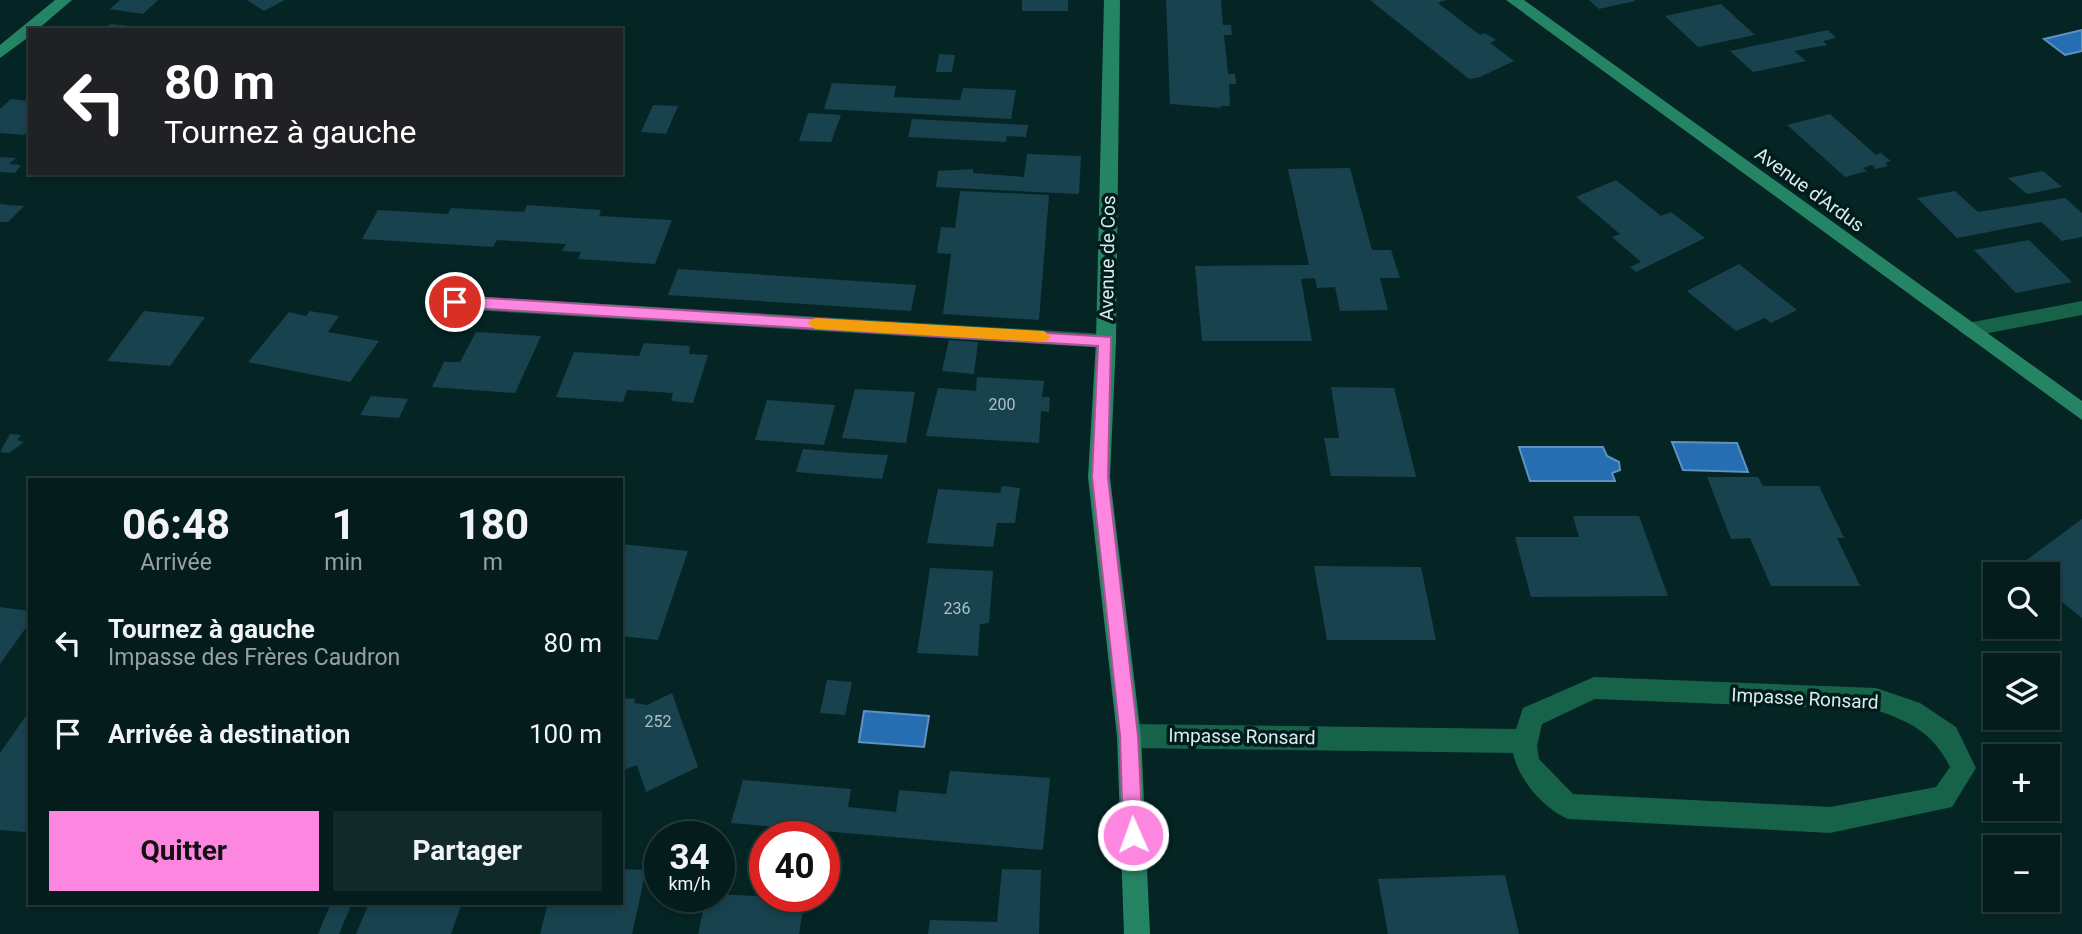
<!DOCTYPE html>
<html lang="fr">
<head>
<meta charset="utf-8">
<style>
	body { margin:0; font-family:Roboto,sans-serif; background:#122929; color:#f1f3f6; height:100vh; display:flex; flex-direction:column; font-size:26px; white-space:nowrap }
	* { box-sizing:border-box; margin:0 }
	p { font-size:23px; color:#97a1a3 }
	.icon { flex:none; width:38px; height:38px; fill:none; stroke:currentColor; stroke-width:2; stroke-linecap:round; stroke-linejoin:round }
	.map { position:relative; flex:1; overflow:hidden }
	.details { position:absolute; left:28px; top:478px; width:595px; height:427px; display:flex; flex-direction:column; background:#041c1c; border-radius:0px; box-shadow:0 4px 10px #0003,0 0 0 2px #253a3b }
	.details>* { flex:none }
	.guide { position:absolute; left:28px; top:28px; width:595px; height:147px; border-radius:0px; box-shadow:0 4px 10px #0003,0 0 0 2px #253a3b; background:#202124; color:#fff; overflow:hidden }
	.tools { position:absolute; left:1983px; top:562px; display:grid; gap:14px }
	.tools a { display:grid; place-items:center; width:77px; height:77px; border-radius:0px; background:#041c1c; box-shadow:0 4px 10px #0003,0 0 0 2px #253a3b; font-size:35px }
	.speed { position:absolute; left:644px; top:821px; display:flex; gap:14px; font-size:35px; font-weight:700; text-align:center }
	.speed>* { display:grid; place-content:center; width:91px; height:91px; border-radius:50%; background:#041c1c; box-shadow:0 4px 10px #0003,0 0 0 2px #253a3b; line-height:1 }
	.speed small { font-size:18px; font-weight:400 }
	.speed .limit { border:10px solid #d22; background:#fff; color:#111 }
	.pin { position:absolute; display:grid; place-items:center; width:60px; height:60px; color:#fff; margin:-30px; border:4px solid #fff; border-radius:50%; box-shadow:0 2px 7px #0007 }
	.me { position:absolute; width:77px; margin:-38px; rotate:358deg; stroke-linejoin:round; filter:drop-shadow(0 0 5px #0008) }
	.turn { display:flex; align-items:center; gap:24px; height:147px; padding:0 21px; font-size:32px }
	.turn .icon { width:91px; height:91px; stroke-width:2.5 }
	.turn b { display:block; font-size:49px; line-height:60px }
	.eta { display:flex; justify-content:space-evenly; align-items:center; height:119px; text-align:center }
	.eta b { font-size:42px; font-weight:700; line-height:49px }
	.button { display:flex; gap:14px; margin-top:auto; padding:14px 21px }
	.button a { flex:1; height:80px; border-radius:0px; background:#fd86e1; color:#111; font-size:28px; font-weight:700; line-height:80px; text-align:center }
	.button a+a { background:#122929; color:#f1f3f6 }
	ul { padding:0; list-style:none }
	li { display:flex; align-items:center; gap:21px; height:91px; padding:0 21px }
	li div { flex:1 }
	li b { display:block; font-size:26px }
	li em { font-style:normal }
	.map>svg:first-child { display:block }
	.water { fill:#266db1; stroke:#5c93c2; stroke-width:2 }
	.building { fill:#19424f }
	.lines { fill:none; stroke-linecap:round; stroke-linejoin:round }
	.street { fill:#166349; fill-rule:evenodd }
	.secondary { fill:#258463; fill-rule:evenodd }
	.route { fill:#fd86e1; stroke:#a45792; stroke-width:2 }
	.slow { fill:#f59e0b }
	.labels { text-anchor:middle; stroke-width:7; stroke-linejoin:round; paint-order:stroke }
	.number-label { font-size:16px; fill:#aac1c4 }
	.street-label { font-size:19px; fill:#daebeb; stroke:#001c1c }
</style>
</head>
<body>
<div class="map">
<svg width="2082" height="934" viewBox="0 0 2082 934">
	<rect width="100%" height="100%" fill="#052525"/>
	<path class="water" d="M 2082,30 L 2082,51 L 2065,55 L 2044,39 Z
		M 1672,442 L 1737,443 L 1748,472 L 1683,470 Z
		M 1519,447 L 1603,447 L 1607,456 L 1619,462 L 1620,470 L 1612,473 L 1615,481 L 1530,481 Z
		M 864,711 L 929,716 L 924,747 L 859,742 Z"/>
	<path class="building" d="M 120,0 L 158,0 L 143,14 L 110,9 Z
		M 247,0 L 285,0 L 264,11 Z
		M 1022,0 L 1068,0 L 1068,11 L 1022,11 Z
		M 1166,0 L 1221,0 L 1223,25 L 1231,25 L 1232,35 L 1224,35 L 1228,74 L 1235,74 L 1236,84 L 1229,84 L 1230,106 L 1220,106 L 1221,108 L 1170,104 Z
		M 1370,0 L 1446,0 L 1438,3 L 1480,35 L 1485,33 L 1496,40 L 1490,43 L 1514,61 L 1480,77 L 1469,79 Z
		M 1589,0 L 1635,0 L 1635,1 L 1599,9 Z
		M 1721,4 L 1755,35 L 1698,47 L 1665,16 Z
		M 111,24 L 150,28 L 150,30 L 98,30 Z
		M 1828,30 L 1836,38 L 1823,41 L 1827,45 L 1794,51 L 1806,61 L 1753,72 L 1730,51 Z
		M 939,54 L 955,55 L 952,72 L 936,72 Z
		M 832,83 L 896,86 L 894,97 L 960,100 L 963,88 L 1016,90 L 1011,119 L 824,109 Z
		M 11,99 L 30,101 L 30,129 L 24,135 L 0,133 L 0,109 Z
		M 653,105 L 678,106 L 666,134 L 641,132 Z
		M 808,113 L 841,115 L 831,142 L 799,141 Z
		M 1830,114 L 1876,155 L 1881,153 L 1887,158 L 1891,161 L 1885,163 L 1888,166 L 1876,169 L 1872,165 L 1863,168 L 1867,171 L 1845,177 L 1787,125 Z
		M 912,119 L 1028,125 L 1026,137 L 1007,136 L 1006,142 L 908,137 Z
		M 1027,154 L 1081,156 L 1079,194 L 936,187 L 938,171 L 973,169 L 973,173 L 1024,177 Z
		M 0,157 L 16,158 L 9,164 L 21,165 L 15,173 L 0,172 Z
		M 1350,168 L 1372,250 L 1391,250 L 1400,278 L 1380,278 L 1388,310 L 1340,311 L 1335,287 L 1317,288 L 1315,278 L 1301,279 L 1312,341 L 1202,341 L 1195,266 L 1309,265 L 1288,169 Z
		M 2043,171 L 2062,187 L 2027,194 L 2008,178 Z
		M 1616,180 L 1661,216 L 1671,212 L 1705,238 L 1636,272 L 1630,267 L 1641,262 L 1612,237 L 1620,234 L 1576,197 Z
		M 960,191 L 1049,195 L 1039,320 L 943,314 L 951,254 L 937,253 L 941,227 L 955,228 Z
		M 1955,191 L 1978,212 L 2065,198 L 2082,213 L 2082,237 L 2062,241 L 2041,222 L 1957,238 L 1917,198 Z
		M 0,204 L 8,205 L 24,206 L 8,222 L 0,222 Z
		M 527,205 L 601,210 L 599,216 L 672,220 L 655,264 L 578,259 L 581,252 L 562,251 L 566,244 L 497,240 L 493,247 L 362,239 L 378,210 L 448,214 L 451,208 L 524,212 Z
		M 2029,240 L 2072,282 L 2016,293 L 1974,250 Z
		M 1739,264 L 1797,310 L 1771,323 L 1765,318 L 1736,331 L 1687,291 Z
		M 678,269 L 916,285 L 911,311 L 668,295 Z
		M 144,311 L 205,317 L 170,366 L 107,361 Z
		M 310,311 L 339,316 L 328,332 L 379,341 L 350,382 L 248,362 L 289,312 L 306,316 Z
		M 476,332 L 541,336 L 515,393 L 432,387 L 444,362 L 460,362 Z
		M 949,340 L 978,342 L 974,374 L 942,371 Z
		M 644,343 L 690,346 L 689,354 L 708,355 L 693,403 L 671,401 L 673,393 L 627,390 L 623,402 L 556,397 L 574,352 L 639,356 Z
		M 977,377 L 1044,381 L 1042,397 L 1050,397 L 1049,412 L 1041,411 L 1039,443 L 926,436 L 938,388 L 976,391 Z
		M 1331,387 L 1394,388 L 1416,477 L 1331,476 L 1324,438 L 1339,438 Z
		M 855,389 L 915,392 L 906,443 L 842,438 Z
		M 371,396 L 408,399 L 399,418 L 360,415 Z
		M 767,400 L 835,405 L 824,445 L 755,440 Z
		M 10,434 L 21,435 L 17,440 L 24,442 L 9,453 L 0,452 Z
		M 803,449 L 851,453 L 888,455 L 882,479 L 796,472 Z
		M 1707,477 L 1758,477 L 1763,486 L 1819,486 L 1844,538 L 1837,538 L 1860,586 L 1771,586 L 1750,538 L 1731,539 Z
		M 1002,486 L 1020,488 L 1015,523 L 997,523 L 993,547 L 927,543 L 938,489 L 1000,493 Z
		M 1573,516 L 1639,516 L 1668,596 L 1531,597 L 1515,537 L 1579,537 Z
		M 2082,519 L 2082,618 L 2048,591 L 2048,574 L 2026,574 L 2017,567 Z
		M 621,544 L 688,551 L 658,640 L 621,636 Z
		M 1314,566 L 1421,567 L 1436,640 L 1327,640 Z
		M 930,568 L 993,571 L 989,623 L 980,624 L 978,656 L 917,653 Z
		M 0,607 L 30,611 L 30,622 L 0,664 Z
		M 827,680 L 852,682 L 845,715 L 820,713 Z
		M 672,693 L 698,767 L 646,792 L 637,765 L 621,771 L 621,698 L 635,699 L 634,703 L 647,705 Z
		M 30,710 L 30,825 L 25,832 L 0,830 L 0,753 Z
		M 950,771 L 1050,778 L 1043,850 L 731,823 L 743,780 L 851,789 L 848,807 L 896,812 L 899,790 L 946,794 Z
		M 621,869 L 646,870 L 632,934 L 540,934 L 548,903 L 621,903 Z
		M 1002,869 L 1041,870 L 1039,934 L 928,934 L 930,920 L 997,922 Z
		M 1505,875 L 1519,934 L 1388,934 L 1378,879 Z
		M 719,894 L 805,899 L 799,934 L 698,934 L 706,896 Z
		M 331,903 L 352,903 L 339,934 L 318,934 Z
		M 369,903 L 462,903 L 451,934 L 356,934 Z"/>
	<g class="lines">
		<path class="street" d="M 455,295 L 1106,334 L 1116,341 L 1106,348 L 455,309 L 446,302 Z
			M 2082,301 L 2082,315 L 1968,337 L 1958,330 L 1968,323 Z
			M 1594,677 L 1876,688 L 1920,703 L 1956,727 L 1976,768 L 1952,807 L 1830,833 L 1568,819 C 1544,809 1518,779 1513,753 L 1129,748 L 1120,744 L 1117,736 L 1120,728 L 1129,724 L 1516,729 L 1523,708 ZM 1595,699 L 1876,710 C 1911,722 1933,733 1950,767 L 1936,787 L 1830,807 L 1573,794 L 1539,759 L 1537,746 L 1542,724 Z"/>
		<path class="secondary" d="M 55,0 L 72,0 L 37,30 L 30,30 L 30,36 L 0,58 L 0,45 Z
			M 1104,0 L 1120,0 L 1116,341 L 1110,477 L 1141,736 L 1150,934 L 1124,934 L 1117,736 L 1088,477 L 1096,341 Z
			M 1506,0 L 1524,0 L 2082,401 L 2082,420 Z"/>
	</g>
	<path class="route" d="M 455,296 L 1111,337 L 1108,477 L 1138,736 L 1143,835 L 1140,842 L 1133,845 L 1126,842 L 1123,835 L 1120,736 L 1092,477 L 1098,346 L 455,307 L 448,302 Z"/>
	<path class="slow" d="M 815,318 L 1044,331 L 1051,337 L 1044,342 L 815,329 L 807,323 Z"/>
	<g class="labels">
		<g class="number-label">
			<text x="1002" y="410">200</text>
			<text x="957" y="614">236</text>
			<text x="658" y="727">252</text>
		</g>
		<g class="street-label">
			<text transform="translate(1810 189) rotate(36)" y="7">Avenue d'Ardus</text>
			<text transform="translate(1107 258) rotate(-89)" y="7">Avenue de Cos</text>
			<text transform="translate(1805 698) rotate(3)" y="7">Impasse Ronsard</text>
			<text transform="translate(1242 736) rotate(1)" y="7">Impasse Ronsard</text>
		</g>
	</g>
</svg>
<div class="tools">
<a><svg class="icon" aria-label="search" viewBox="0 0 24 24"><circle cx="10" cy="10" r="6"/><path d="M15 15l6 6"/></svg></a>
<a><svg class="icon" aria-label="layers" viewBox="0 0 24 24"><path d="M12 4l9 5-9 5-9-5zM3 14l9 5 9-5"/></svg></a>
<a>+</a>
<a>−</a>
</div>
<div class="speed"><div>34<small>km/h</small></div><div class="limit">40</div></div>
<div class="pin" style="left:455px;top:302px;background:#d93025"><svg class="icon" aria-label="arrive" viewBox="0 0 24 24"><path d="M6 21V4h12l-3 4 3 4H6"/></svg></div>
<svg class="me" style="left:1133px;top:835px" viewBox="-20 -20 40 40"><circle r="17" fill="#fd86e1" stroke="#fff" stroke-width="3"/><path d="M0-11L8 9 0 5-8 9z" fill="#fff"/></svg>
<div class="guide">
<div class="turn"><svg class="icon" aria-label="left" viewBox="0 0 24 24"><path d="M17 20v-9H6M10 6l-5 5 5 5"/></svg><div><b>80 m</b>Tournez à gauche</div></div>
</div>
<section class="details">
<div class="eta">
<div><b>06:48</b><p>Arrivée</p></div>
<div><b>1</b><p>min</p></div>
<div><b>180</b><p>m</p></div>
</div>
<ul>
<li><svg class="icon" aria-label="left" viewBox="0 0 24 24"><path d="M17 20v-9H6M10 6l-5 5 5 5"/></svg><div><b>Tournez à gauche</b><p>Impasse des Frères Caudron</p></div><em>80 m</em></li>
<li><svg class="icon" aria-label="arrive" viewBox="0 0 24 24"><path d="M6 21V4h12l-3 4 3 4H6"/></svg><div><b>Arrivée à destination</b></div><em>100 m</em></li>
</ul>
<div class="button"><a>Quitter</a><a>Partager</a></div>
</section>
</div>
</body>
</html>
